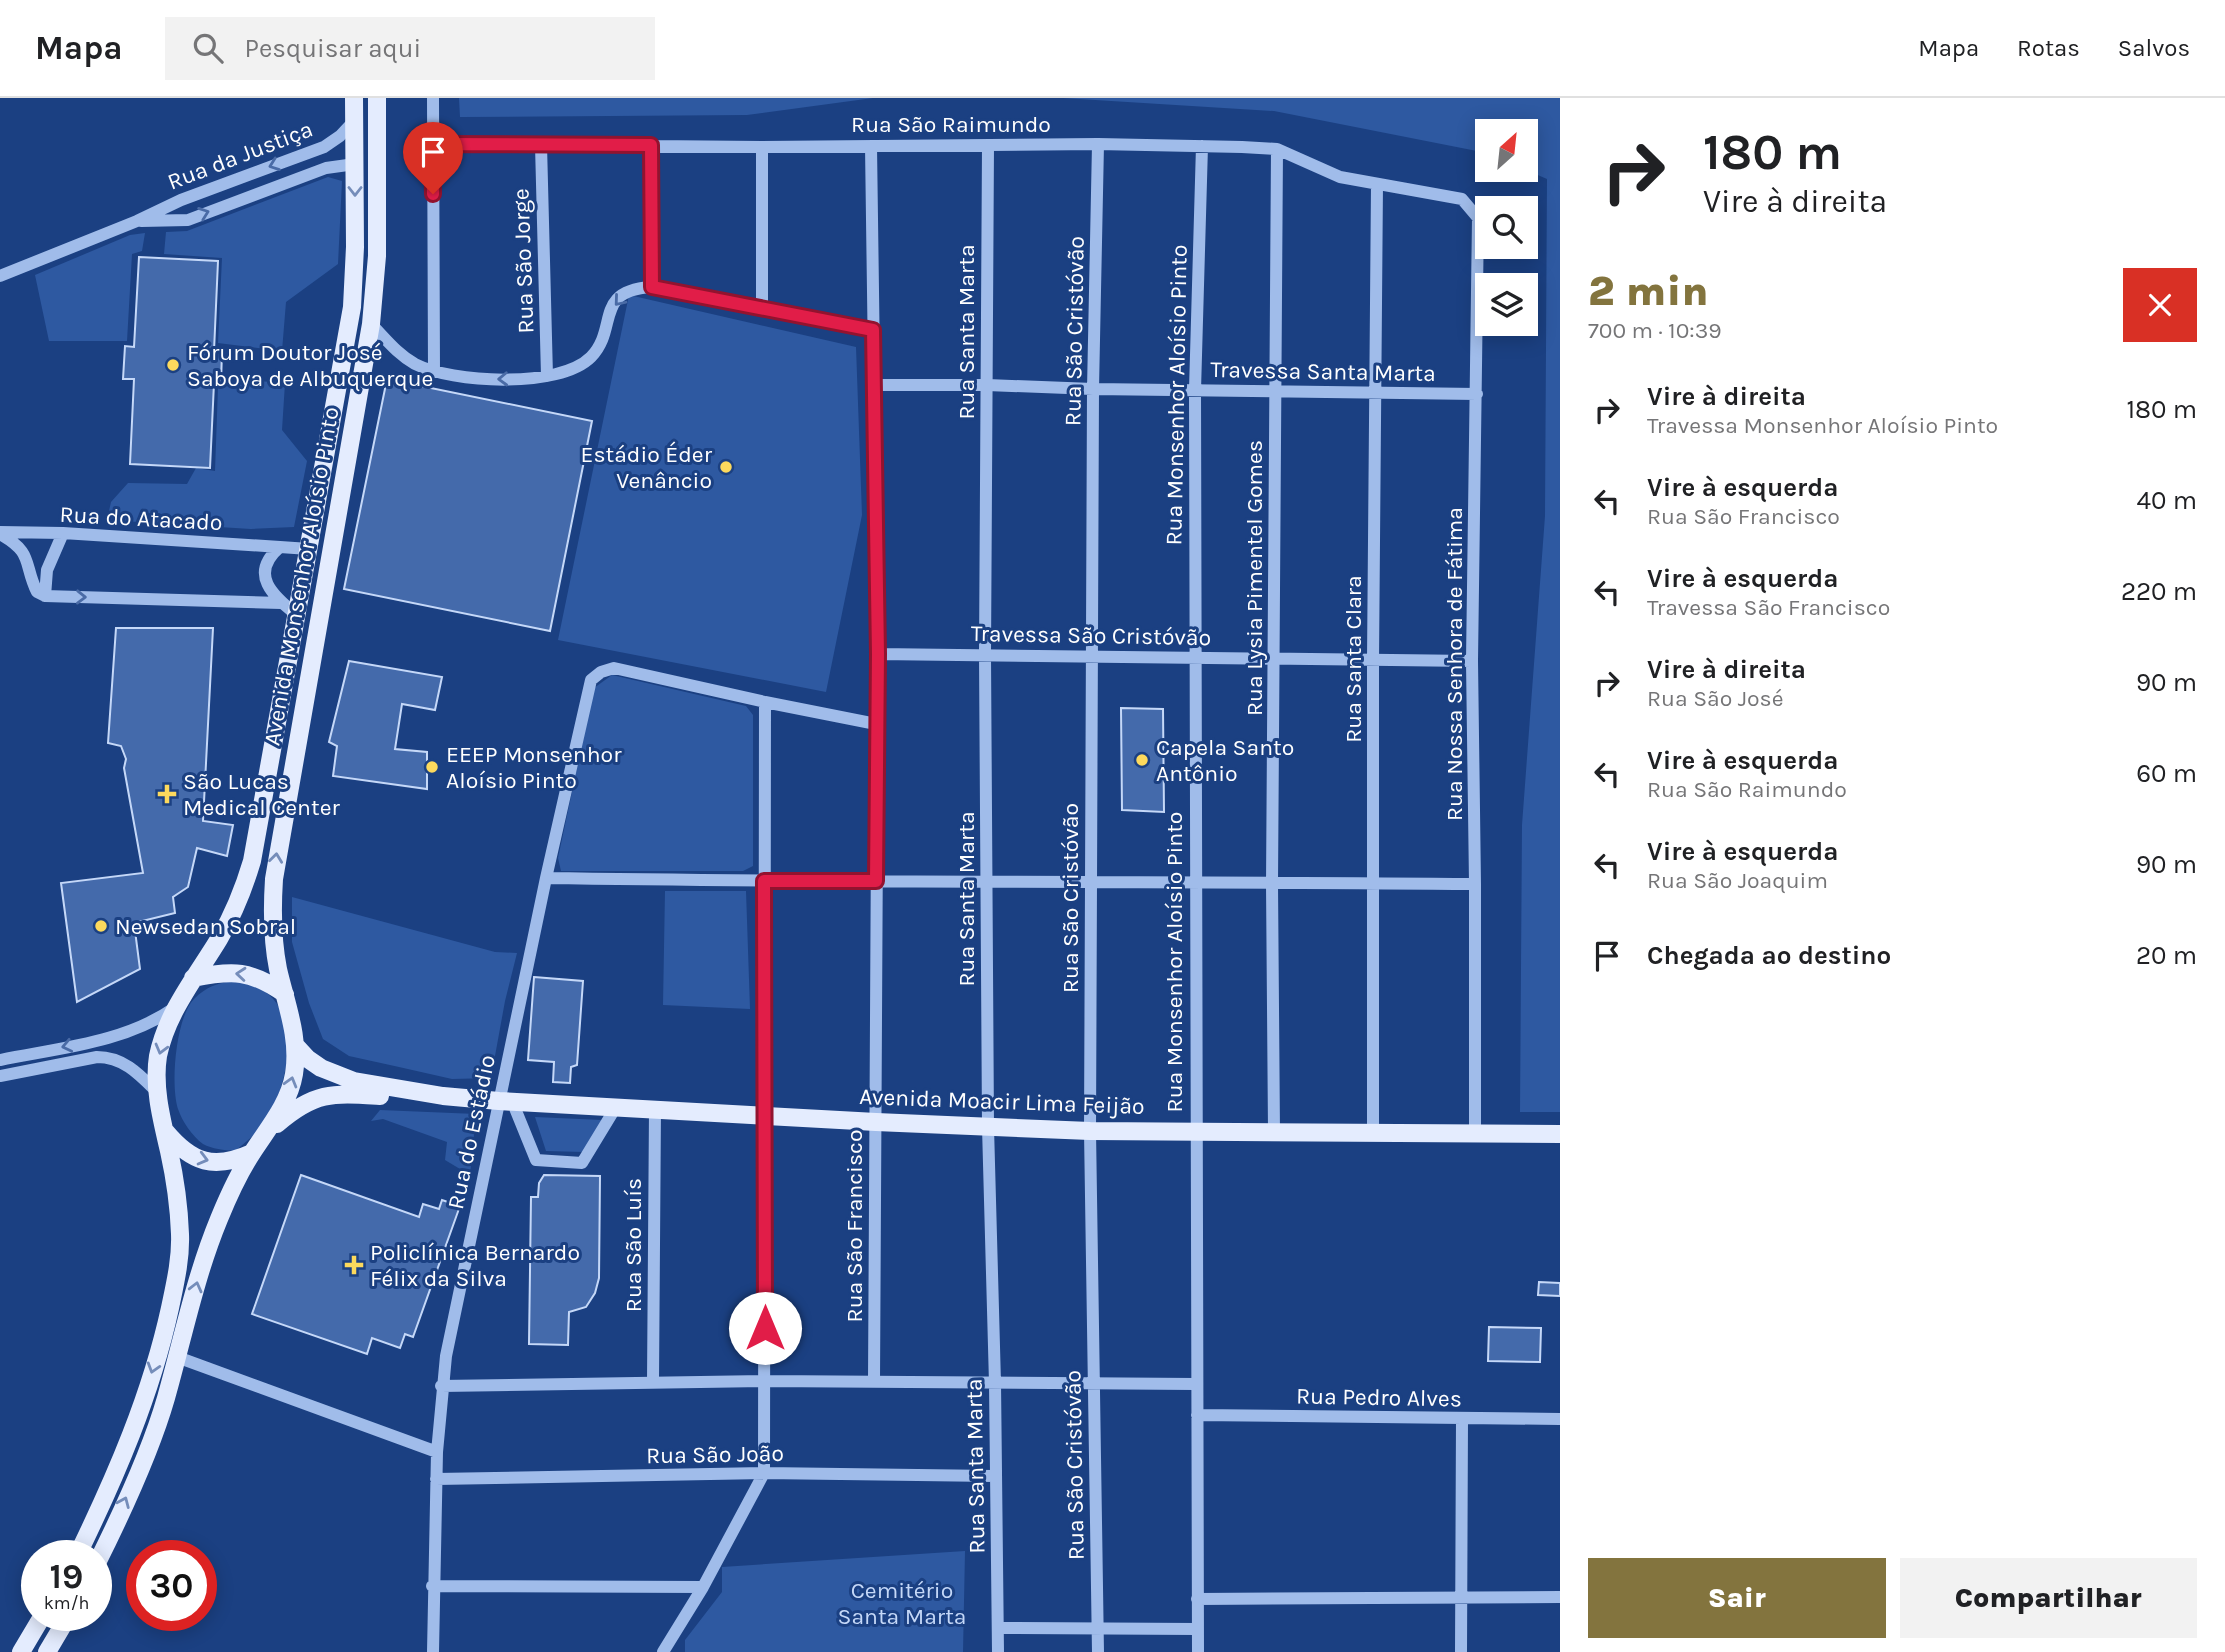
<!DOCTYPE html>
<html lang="pt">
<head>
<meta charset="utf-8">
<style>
	body { margin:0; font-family:Karla,sans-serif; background:#f2f2f2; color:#202124; height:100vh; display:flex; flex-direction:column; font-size:26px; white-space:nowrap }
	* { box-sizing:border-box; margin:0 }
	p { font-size:23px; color:#757577 }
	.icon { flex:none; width:38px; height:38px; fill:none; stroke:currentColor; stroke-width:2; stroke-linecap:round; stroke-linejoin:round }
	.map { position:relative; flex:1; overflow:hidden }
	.side { display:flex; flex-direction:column; background:#fff; width:665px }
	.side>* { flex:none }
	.top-card { background:#fff; color:#202124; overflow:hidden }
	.needle { width:46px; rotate:27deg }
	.buttons { position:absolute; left:1475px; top:21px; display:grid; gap:14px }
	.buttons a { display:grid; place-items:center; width:63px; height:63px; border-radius:0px; background:#fff; box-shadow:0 4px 18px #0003; font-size:35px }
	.speed { position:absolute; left:21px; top:1442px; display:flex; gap:14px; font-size:35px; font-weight:700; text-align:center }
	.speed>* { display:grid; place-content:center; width:91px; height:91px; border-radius:50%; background:#fff; box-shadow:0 4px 18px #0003; line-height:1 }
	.speed small { font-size:18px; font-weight:400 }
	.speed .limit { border:10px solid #d22; background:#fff; color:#111 }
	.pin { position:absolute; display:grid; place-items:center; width:60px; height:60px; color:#fff; margin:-72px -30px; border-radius:50% 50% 50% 0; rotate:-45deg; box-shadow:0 0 7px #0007 }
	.pin .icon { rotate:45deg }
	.me { position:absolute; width:77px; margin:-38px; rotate:0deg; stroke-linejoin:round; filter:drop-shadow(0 0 5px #0008) }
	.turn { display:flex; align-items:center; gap:24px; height:147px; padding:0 28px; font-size:32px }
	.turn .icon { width:91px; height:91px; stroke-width:2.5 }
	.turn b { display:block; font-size:49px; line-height:60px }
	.round { display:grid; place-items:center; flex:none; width:74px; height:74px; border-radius:0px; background:#f2f2f2 }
	.overview { display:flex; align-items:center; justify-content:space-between; height:119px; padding:0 28px }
	h1 { font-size:42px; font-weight:800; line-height:52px; color:#83743e }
	.action { display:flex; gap:14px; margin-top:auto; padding:14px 28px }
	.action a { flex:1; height:80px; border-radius:0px; background:#83743e; color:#fff; font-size:28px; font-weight:800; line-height:80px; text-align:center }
	.action a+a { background:#f2f2f2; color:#202124 }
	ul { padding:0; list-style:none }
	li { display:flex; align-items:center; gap:21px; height:91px; padding:0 28px }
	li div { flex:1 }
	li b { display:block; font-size:26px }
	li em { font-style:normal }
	header { display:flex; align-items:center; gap:42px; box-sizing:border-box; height:98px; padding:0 35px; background:#fff; border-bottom:2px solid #e0e0e0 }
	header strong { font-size:33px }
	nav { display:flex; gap:38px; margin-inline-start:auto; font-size:24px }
	.search { width:490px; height:63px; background:#f2f2f2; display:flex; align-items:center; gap:18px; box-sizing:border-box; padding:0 24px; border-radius:0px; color:#757577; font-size:26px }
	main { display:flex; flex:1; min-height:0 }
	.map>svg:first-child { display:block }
	.green { fill:#2e59a1 }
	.building { fill:#446aab; stroke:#c5d8f8; stroke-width:2 }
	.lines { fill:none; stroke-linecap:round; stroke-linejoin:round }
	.minor { stroke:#a0bcea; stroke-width:12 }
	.major { stroke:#e4ecfe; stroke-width:18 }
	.oneway { stroke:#4a6ba6 }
	.oneway2 { stroke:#758dba }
	.route-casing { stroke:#92132f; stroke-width:18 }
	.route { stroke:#e11d48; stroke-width:12 }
	.poi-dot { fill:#fcd95d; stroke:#1b4082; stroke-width:2.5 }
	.labels { text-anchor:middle; stroke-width:6; stroke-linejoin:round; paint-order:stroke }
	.street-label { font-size:23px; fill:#fff; stroke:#1b4082 }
	.poi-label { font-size:23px; fill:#fff; stroke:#1b4082; text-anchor:start }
	.park-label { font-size:23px; fill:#c5d8f8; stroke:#1b4082 }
</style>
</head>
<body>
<header>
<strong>Mapa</strong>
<div class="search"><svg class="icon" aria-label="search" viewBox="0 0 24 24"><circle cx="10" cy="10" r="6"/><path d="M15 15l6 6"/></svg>Pesquisar aqui</div>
<nav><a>Mapa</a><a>Rotas</a><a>Salvos</a></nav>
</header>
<main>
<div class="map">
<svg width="1560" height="1554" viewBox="0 0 1560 1554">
	<rect width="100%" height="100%" fill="#1b4082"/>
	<path class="green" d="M 459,0 L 873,0 L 747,17 L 460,19 Z
		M 1063,0 L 1560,0 L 1560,1014 L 1520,1014 L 1522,727 L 1545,418 L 1547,81 L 1526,72 L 1526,33 L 1488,33 L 1487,55 L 1274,13 Z
		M 328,79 L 342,83 L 338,166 L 286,204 L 282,253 L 218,245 L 222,160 L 164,156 L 166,134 L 187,133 Z
		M 145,135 L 142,153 L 132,156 L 127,243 L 49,243 L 35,177 L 130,137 Z
		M 629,197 L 856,249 L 862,417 L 826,594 L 558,542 Z
		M 258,283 L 285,285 L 282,332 L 307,363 L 294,429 L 251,431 L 107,422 L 111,404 L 128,385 L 187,386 L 196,370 L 215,373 L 218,289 Z
		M 612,577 L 746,608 L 753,617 L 753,768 L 743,773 L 561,773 L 558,760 L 594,590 Z
		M 665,793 L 746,793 L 750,911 L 663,907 Z
		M 292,799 L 495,854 L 517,855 L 505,903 L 491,980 L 452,981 L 399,969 L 349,958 L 323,941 L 309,905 L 292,844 Z
		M 233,883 C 295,887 295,952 278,998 C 274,1007 270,1019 263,1027 C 255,1037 245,1045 235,1053 C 224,1052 212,1051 203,1046 C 192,1038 182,1023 178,1011 C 170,986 176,919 194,901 C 206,889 217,885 233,883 Z
		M 380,1012 L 476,1016 L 470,1077 L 445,1062 L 447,1044 L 383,1021 L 371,1023 Z
		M 535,1019 L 602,1022 L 584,1054 L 546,1053 Z
		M 965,1453 L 963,1554 L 685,1554 L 685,1542 L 722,1494 L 722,1469 Z"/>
	<path class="building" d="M 139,159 L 218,163 L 214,253 L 222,253 L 221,285 L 214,285 L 210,370 L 130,366 L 134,281 L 123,281 L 125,248 L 134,249 Z
		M 387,281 L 592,323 L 550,533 L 344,491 Z
		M 116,530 L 213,530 L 203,723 L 233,727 L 227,758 L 197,750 L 188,789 L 173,799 L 175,815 L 134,825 L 140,871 L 77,904 L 61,785 L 143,775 L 124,670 L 126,661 L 121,648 L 108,645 Z
		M 349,563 L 442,579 L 435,612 L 402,606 L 395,651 L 427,654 L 427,691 L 333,678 L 337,648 L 329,644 Z
		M 1121,610 L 1163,611 L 1164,714 L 1122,712 Z
		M 534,879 L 583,883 L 577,967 L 571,969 L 570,985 L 553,984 L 554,964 L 528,962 Z
		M 301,1077 L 419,1119 L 423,1106 L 439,1111 L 442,1102 L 460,1108 L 413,1239 L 405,1236 L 400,1250 L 372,1240 L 367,1256 L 252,1216 Z
		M 544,1077 L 600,1078 L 599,1180 L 595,1195 L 586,1209 L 569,1214 L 568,1247 L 529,1246 L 531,1099 L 538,1099 L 539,1085 Z
		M 1539,1184 L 1560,1185 L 1560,1198 L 1538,1197 Z
		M 1489,1229 L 1541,1230 L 1540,1264 L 1488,1263 Z"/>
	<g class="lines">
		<path class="minor" d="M 433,0 L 434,274
			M 432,46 L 762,49 L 1098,46 L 1242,49 L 1277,51 L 1340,79 L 1462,101 L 1478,120 L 1472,563 L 1475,786 L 1475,1037
			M 1098,46 L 1093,291 L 1090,1033 L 1098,1554
			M 541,47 L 547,278
			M 651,47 L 651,189
			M 988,47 L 985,557 L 988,1029 L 995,1285 L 998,1554
			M 871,48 L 878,556 L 874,1284
			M 762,49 L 762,210
			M 141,123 L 188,122 L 326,70 L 355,66
			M 0,178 L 137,123 L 181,102 L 324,49 L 340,38 L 354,23
			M 371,226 C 385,240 397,256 415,266 C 452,285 559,291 591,259 C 619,230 593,193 651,189 L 873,232
			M 875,287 L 987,287 L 1093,291 L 1477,296
			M 0,434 L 63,435 L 280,449
			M 0,436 C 34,455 23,465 37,494 L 45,498 L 281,505
			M 45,498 L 47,472 L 63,435
			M 297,517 C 273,498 248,476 280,449 L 309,451
			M 878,556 L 1472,563
			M 546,780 C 856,785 1165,783 1475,786
			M 0,962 C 59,950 125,945 176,909
			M 0,978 L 97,959 C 124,959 140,977 158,995
			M 512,1003 L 536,1062 L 582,1065 L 616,1009
			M 1274,1034 L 1272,786 L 1277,51
			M 1373,1035 L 1373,562 L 1377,86
			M 177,1259 L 437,1354
			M 653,1283 L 655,1011
			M 441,1288 L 765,1283 L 1196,1286
			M 1197,1317 L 1560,1321
			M 436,1381 L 764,1375 L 994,1378
			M 432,1488 L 703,1489
			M 1197,1501 L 1560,1499
			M 999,1530 L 1197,1531
			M 433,1554 L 437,1354 L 446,1258 L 546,780 L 591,582 L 601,574 L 614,570 L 765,604 L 876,626
			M 663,1554 L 703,1489 L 764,1375 L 765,604
			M 1198,1554 L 1195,292 L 1202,48
			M 1461,1554 L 1462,1321"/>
		<path class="major" d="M 193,880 C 233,872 251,872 285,896
			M 296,948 L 308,961 L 321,970 L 354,983 L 443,998 L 499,1003 L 876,1024 L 1090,1033 L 1560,1036
			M 277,1026 C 315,993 333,995 380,998
			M 166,1034 C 192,1065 214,1072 252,1055
			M 77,1458 C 116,1378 151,1297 170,1210 C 175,1186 181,1161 180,1136 C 179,1108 175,1080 169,1053 C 162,1023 153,989 158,958 C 167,914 196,879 219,841 C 233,817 244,790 252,763 L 352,209 L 355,149 L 354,0
			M 96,1467 C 121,1417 151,1352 166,1300 C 183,1240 195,1179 219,1121 C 228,1099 239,1075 252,1055 C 268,1030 289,1006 294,976 C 300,940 286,906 278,871 C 272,841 272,812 274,781 L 371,226 L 377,158 L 377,0
			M 21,1554 L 43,1517
			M 47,1554 L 69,1517"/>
	</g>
	<defs><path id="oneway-chevron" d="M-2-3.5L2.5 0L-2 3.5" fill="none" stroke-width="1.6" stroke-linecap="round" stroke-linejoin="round" transform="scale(1.75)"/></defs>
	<g class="oneway">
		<use href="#oneway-chevron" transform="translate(274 67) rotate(160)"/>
		<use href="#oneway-chevron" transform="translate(204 115) rotate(-20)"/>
		<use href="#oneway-chevron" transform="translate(619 203) rotate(130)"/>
		<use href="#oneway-chevron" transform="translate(503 281) rotate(178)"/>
		<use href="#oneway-chevron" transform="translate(81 499) rotate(1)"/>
		<use href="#oneway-chevron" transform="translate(67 948) rotate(168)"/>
	</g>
	<g class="oneway2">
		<use href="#oneway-chevron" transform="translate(355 93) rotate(90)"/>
		<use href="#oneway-chevron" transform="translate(276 760) rotate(-83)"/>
		<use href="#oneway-chevron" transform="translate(241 876) rotate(-175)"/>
		<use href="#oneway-chevron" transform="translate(161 951) rotate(105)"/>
		<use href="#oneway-chevron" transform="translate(291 984) rotate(-74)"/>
		<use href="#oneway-chevron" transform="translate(203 1061) rotate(15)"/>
		<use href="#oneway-chevron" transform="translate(196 1189) rotate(-76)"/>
		<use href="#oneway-chevron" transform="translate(153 1270) rotate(107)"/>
		<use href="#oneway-chevron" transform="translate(124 1404) rotate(-67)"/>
	</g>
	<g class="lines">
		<g class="route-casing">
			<path id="route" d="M 433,96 L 432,46 L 651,47 L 652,189 L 873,232 L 878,556 L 876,783 L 764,783 L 765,1230"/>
		</g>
		<use href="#route" class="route"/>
	</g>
	<g class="poi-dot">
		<circle cx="173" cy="267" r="7"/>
		<circle cx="726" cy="369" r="7"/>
		<circle cx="1142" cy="662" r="7"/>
		<circle cx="432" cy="669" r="7"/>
		<path d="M163.5 685.5h7v7h7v7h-7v7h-7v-7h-7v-7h7z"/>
		<circle cx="101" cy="828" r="7"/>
		<path d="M350.5 1156.5h7v7h7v7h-7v7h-7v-7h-7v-7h7z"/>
	</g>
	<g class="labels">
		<g class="street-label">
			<text x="951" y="34">Rua São Raimundo</text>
			<text transform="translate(240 57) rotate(-21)" y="8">Rua da Justiça</text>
			<text transform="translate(523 163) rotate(-92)" y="8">Rua São Jorge</text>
			<text transform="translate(1074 233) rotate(-89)" y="8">Rua São Cristóvão</text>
			<text transform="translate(966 234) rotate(-90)" y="8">Rua Santa Marta</text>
			<text transform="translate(1323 273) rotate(1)" y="8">Travessa Santa Marta</text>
			<text transform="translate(1176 297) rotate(-89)" y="8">Rua Monsenhor Aloísio Pinto</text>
			<text transform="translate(141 420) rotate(3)" y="8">Rua do Atacado</text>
			<text transform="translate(301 478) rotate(-80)" y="8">Avenida Monsenhor Aloísio Pinto</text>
			<text transform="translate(1254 480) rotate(-90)" y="8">Rua Lysia Pimentel Gomes</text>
			<text transform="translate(1091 537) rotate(1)" y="8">Travessa São Cristóvão</text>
			<text transform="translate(1353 561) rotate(-90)" y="8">Rua Santa Clara</text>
			<text transform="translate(1454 566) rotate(-90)" y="8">Rua Nossa Senhora de Fátima</text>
			<text transform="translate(1070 800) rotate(-90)" y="8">Rua São Cristóvão</text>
			<text transform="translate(966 801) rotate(-90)" y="8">Rua Santa Marta</text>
			<text transform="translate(1174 864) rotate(-90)" y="8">Rua Monsenhor Aloísio Pinto</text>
			<text transform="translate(1002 1003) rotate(2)" y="8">Avenida Moacir Lima Feijão</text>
			<text transform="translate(471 1034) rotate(-78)" y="8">Rua do Estádio</text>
			<text transform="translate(854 1128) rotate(-90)" y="8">Rua São Francisco</text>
			<text transform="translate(633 1147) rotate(-90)" y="8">Rua São Luís</text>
			<text transform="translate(1379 1299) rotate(1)" y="8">Rua Pedro Alves</text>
			<text transform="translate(715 1356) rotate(-1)" y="8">Rua São João</text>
			<text transform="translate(1074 1367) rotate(-91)" y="8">Rua São Cristóvão</text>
			<text transform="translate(975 1368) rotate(-91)" y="8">Rua Santa Marta</text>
		</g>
		<g class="poi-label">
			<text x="187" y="262">Fórum Doutor José<tspan x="187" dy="26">Saboya de Albuquerque</tspan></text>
			<text x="712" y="364" text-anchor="end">Estádio Éder<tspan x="712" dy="26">Venâncio</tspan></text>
			<text x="1156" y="657">Capela Santo<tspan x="1156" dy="26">Antônio</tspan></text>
			<text x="446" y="664">EEEP Monsenhor<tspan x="446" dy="26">Aloísio Pinto</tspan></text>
			<text x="183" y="691">São Lucas<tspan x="183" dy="26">Medical Center</tspan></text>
			<text x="115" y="836">Newsedan Sobral</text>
			<text x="370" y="1162">Policlínica Bernardo<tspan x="370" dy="26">Félix da Silva</tspan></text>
		</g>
		<g class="park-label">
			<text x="902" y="1500">Cemitério<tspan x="902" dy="26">Santa Marta</tspan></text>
		</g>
	</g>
</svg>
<div class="buttons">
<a><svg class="needle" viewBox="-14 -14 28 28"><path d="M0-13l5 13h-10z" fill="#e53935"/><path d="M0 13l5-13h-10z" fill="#757577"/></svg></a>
<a><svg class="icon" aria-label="search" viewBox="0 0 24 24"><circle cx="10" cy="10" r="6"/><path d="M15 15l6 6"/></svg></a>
<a><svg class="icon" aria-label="layers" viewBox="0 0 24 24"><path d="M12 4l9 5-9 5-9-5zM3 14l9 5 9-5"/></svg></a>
</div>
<div class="speed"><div>19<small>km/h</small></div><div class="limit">30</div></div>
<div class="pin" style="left:433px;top:96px;background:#d93025"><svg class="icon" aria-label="arrive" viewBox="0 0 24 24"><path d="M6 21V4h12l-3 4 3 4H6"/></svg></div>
<svg class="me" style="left:765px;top:1230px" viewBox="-20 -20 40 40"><circle r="19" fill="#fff"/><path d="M0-13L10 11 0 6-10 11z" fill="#e11d48"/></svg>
</div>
<section class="side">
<div class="top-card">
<div class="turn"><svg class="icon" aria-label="right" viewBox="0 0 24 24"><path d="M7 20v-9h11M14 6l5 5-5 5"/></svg><div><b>180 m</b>Vire à direita</div></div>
</div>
<div class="overview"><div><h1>2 min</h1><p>700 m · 10:39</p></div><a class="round" style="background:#d93025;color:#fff"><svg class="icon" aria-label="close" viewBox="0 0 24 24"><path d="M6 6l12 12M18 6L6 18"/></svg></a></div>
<ul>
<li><svg class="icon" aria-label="right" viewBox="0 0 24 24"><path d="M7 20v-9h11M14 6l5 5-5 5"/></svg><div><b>Vire à direita</b><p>Travessa Monsenhor Aloísio Pinto</p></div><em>180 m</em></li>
<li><svg class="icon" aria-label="left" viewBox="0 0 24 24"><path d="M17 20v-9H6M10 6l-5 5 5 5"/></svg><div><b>Vire à esquerda</b><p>Rua São Francisco</p></div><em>40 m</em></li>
<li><svg class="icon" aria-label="left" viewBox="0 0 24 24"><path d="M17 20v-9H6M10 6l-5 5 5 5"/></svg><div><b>Vire à esquerda</b><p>Travessa São Francisco</p></div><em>220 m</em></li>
<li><svg class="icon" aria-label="right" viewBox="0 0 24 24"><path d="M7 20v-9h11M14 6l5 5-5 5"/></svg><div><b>Vire à direita</b><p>Rua São José</p></div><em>90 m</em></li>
<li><svg class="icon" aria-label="left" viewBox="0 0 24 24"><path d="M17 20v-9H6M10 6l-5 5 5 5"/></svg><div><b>Vire à esquerda</b><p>Rua São Raimundo</p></div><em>60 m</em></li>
<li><svg class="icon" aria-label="left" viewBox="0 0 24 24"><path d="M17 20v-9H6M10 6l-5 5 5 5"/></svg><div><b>Vire à esquerda</b><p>Rua São Joaquim</p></div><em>90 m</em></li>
<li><svg class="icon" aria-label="arrive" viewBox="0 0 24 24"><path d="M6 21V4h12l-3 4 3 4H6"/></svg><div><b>Chegada ao destino</b></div><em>20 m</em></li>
</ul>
<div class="action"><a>Sair</a><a>Compartilhar</a></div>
</section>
</main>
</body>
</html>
